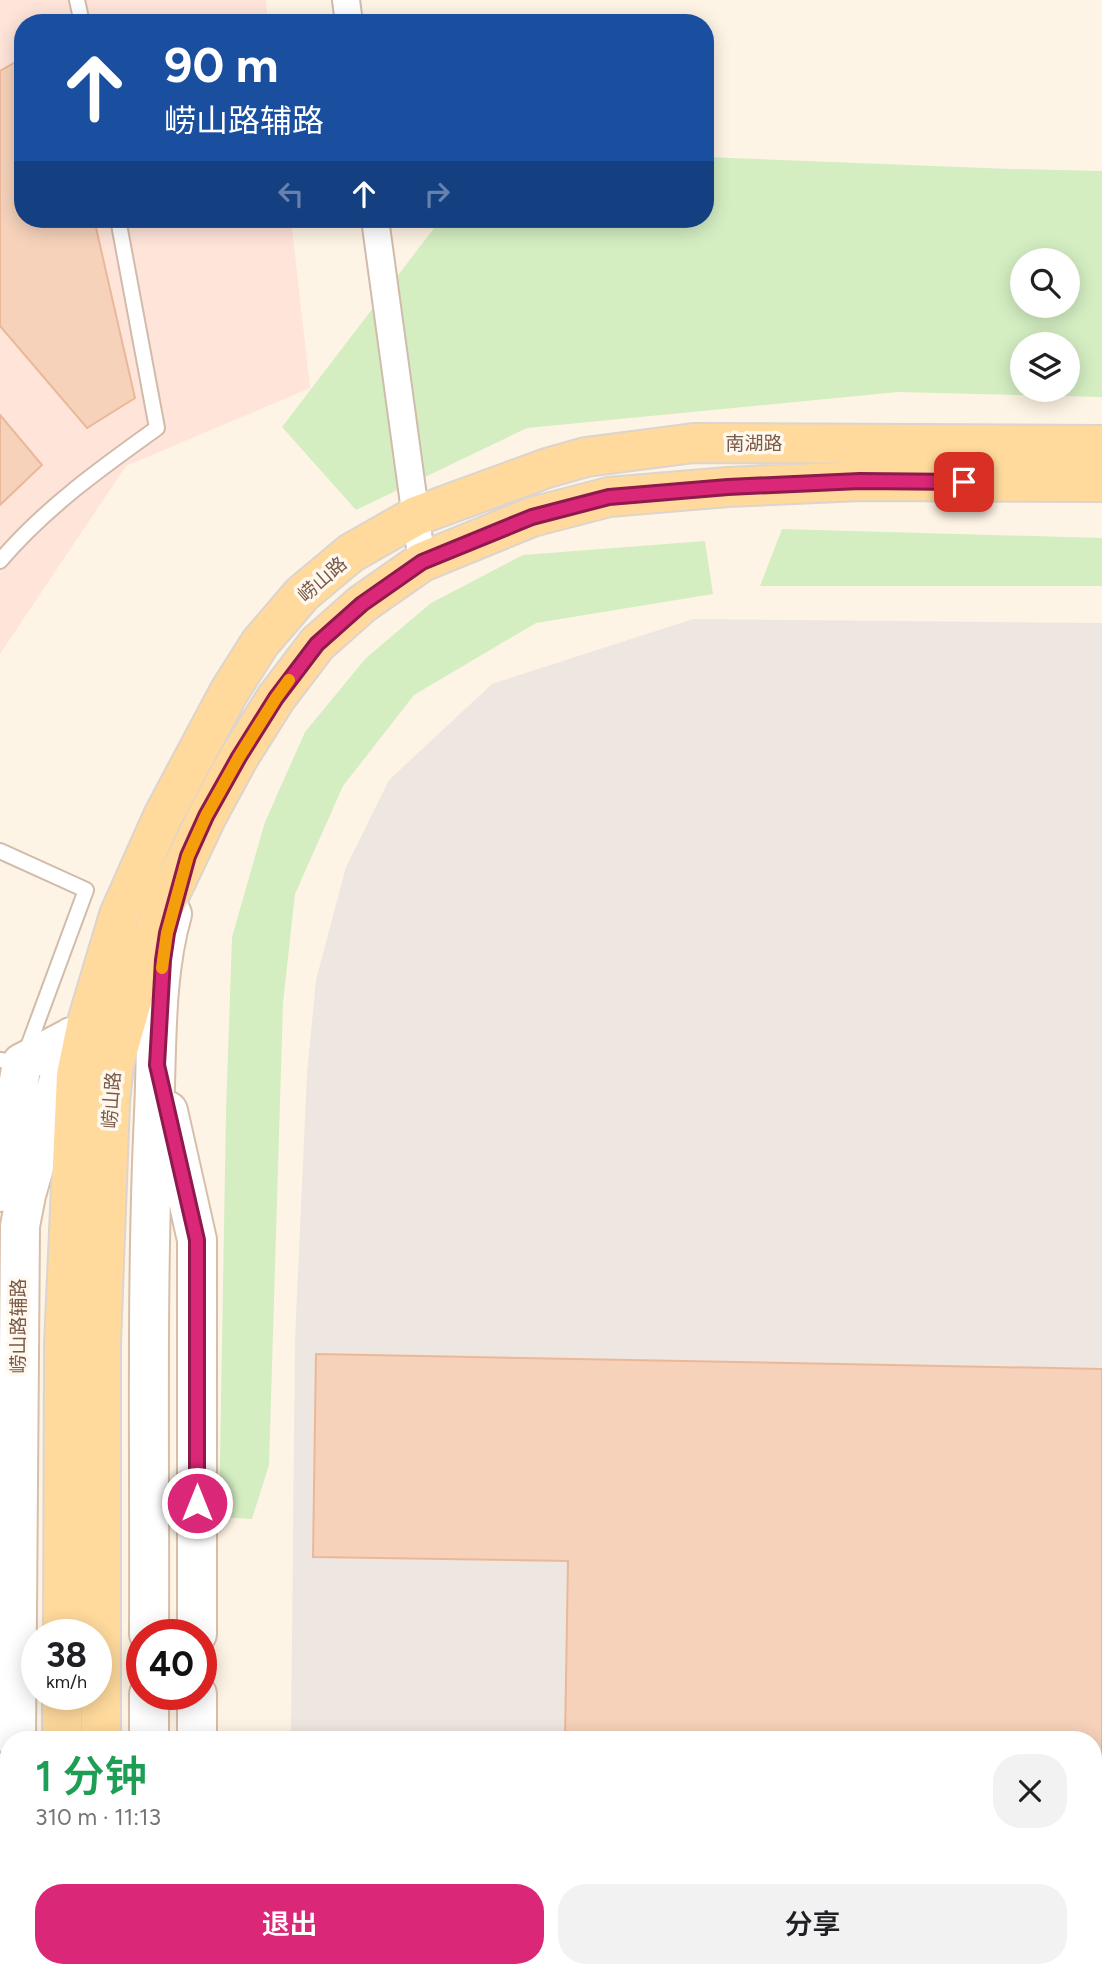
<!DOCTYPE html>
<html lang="zh">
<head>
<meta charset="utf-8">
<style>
	body { margin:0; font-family:Figtree,"Noto Sans SC",sans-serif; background:#f2f2f2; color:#202124; height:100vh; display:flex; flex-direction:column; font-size:26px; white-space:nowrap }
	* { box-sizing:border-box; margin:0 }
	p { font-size:23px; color:#757577 }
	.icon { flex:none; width:38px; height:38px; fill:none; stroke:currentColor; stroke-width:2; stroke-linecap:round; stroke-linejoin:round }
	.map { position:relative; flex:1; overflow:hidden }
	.panel { position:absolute; left:0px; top:1731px; width:1102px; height:247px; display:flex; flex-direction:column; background:#fff; border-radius:28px 28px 0 0; box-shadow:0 4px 18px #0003 }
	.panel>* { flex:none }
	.guide { position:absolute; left:14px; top:14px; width:700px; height:214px; border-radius:28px; box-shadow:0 4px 18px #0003; background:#1a4fa0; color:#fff; overflow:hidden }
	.controls { position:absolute; left:1010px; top:248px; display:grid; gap:14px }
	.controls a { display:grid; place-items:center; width:70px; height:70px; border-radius:50%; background:#fff; box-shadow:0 4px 18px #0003; font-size:35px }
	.speed { position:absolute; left:21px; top:1619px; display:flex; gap:14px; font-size:35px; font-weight:700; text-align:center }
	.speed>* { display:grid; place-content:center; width:91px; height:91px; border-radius:50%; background:#fff; box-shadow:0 4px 18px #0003; line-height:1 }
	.speed small { font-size:18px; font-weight:400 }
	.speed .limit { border:10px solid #d22; background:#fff; color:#111 }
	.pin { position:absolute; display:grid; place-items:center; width:60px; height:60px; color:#fff; margin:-30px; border-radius:14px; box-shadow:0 4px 10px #0006 }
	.me { position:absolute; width:77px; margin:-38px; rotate:0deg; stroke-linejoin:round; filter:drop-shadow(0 0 5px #0008) }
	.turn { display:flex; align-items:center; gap:24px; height:147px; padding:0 35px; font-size:32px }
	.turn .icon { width:91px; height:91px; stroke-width:2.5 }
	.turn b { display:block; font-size:49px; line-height:60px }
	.lanes { display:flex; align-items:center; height:66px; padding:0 35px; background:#0003; justify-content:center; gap:35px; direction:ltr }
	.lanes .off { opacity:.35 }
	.round { display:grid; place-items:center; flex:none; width:74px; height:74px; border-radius:28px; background:#f2f2f2 }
	.overview { display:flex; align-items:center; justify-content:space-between; height:119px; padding:0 35px }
	h1 { font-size:42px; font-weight:600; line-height:52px; color:#1e9e55 }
	.primary-button { display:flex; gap:14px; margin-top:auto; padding:14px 35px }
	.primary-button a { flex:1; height:80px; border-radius:28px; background:#db2777; color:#fff; font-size:28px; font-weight:600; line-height:80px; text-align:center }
	.primary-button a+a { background:#f2f2f2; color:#202124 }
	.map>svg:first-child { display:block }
	.commercial { fill:#ffe4d9 }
	.industrial { fill:#eee6e0 }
	.green { fill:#d4eec2; fill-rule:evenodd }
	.building { fill:#f6d2ba; stroke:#eab899; stroke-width:2 }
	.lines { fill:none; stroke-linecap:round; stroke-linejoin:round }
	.lane-casing { stroke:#d1bbaa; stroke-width:18 }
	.street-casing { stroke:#d1bbaa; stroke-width:30 }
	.secondary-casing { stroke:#d7bea9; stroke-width:42 }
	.primary-casing { stroke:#dcd4cf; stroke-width:42 }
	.lane { stroke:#fff; stroke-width:14 }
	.street { stroke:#fff; stroke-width:26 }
	.secondary { stroke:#fff; stroke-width:38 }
	.primary { stroke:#ffda9c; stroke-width:38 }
	.route-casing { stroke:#8e194d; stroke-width:18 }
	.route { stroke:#db2777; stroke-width:12 }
	.slow { stroke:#f59e0b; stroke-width:12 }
	.labels { text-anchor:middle; stroke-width:7; stroke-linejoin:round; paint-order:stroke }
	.street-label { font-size:19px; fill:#7a5947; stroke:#fff8ee }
</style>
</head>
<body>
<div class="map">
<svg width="1102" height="1976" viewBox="0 0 1102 1976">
	<rect width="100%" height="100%" fill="#fef4e5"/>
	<path class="commercial" d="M 0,0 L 266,0 L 268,23 L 23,23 L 23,219 L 291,219 L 310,388 L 126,466 L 0,654 Z"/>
	<path class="industrial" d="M 693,619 L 1102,623 L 1102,1976 L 288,1976 L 288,1969 L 1094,1969 L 1094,1740 L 291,1739 L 295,1340 L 307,1074 L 316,980 L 346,867 L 389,780 L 492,684 Z"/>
	<path class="green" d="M 705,157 L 1011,169 L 1102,171 L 1102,397 L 898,392 L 527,428 L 356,510 L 282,427 L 441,219 L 705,219 ZM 1022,261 L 1068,261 L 1068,306 L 1022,306 ZM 1022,345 L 1068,345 L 1068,390 L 1022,390 Z
		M 782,529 L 1102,538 L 1102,586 L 760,586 Z
		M 705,541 L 713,594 L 536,623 L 414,695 L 343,786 L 295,894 L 283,1003 L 269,1465 L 252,1519 L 219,1517 L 226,1111 L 232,937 L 265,822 L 305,732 L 366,658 L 431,603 L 523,555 Z"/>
	<path class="building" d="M 23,58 L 23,219 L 94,219 L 135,398 L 87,428 L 0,326 L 0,71 Z
		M 0,415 L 42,465 L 0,505 Z
		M 316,1354 L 1102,1369 L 1102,1976 L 408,1976 L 401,1969 L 1094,1969 L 1094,1740 L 565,1740 L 568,1561 L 313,1557 Z"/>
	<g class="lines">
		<g class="lane-casing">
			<path id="lane" d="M 77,0 L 82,23
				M 0,561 C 45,508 101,468 157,428 L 118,219
				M 0,851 L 86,890 L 22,1063 L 0,1060"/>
		</g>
		<g class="street-casing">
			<path id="street" d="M 346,0 L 349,23
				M 375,219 L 422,562"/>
		</g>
		<g class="secondary-casing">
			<path id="secondary" d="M 168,1111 L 197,1240 L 197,1634
				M 0,1192 L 22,1063 L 70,1038
				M 149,1634 C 150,1461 146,1287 154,1114 C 157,1049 154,977 172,914
				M 16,1740 L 20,1226 L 26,1195 L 71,1037
				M 149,1740 L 149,1694
				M 197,1740 L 197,1694
				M 15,1976 L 15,1969
				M 149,1976 L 149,1969
				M 196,1976 L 196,1969"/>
		</g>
		<g class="primary-casing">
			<path id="primary" d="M 63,1634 L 64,1344 L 76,1075 L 87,1022 L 119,915 L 163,816 L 229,692 L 260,643 L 302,594 L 351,553 L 416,516 L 547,468 L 586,457 L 694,443 L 1102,445
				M 62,1740 L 62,1694
				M 101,1740 L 101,1344 L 110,1102 L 114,1064 L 144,959 L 162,911 L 207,816 L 239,757 L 276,698 L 317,644 L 362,604 L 422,562 L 532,517 L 609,497 L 728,487 L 861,481 L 1102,482
				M 102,1969 L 102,1976
				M 61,1976 L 61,1969"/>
		</g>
		<use href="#lane" class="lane"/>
		<use href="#street" class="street"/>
		<use href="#secondary" class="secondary"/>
		<use href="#primary" class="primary"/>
	</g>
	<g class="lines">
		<g class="route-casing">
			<path id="route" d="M 197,1503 L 197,1240 L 157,1065 L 163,960 L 167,933 L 188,856 L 206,816 L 239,757 L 276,698 L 317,644 L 362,604 L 422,562 L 532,517 L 609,497 L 728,487 L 860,481 L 964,482"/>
		</g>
		<use href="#route" class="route"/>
		<path class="slow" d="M 162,968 L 167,933 L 188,856 L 206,816 L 239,757 L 276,698 L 289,680"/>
	</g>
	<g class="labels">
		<g class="street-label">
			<text x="754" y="450">南湖路</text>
			<text transform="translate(322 579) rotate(-41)" y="7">崂山路</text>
			<text transform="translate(111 1100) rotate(-86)" y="7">崂山路</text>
			<text transform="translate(18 1326) rotate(-90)" y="7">崂山路辅路</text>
		</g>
	</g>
</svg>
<div class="controls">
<a><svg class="icon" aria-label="search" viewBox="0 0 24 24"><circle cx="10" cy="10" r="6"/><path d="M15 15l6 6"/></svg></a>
<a><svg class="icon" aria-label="layers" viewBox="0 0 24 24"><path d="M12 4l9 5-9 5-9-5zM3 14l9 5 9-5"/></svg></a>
</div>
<div class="speed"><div>38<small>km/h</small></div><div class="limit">40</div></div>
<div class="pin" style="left:964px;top:482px;background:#d93025"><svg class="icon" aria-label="arrive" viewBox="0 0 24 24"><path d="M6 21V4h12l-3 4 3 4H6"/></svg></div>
<svg class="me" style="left:197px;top:1503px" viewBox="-20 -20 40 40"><circle r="17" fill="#db2777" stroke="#fff" stroke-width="3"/><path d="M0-11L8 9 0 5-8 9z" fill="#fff"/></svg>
<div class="guide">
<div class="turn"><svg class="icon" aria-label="ahead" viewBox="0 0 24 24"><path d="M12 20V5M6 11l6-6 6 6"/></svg><div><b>90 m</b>崂山路辅路</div></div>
<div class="lanes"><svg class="icon off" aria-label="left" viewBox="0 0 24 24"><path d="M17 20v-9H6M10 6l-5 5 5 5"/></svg><svg class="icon" aria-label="ahead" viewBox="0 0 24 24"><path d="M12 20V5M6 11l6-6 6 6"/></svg><svg class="icon off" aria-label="right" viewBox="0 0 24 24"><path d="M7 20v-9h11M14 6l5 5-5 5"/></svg></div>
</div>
<section class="panel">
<div class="overview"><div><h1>1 分钟</h1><p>310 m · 11:13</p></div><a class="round"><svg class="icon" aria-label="close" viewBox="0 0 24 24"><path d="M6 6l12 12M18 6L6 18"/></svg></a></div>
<div class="primary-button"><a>退出</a><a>分享</a></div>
</section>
</div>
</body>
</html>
